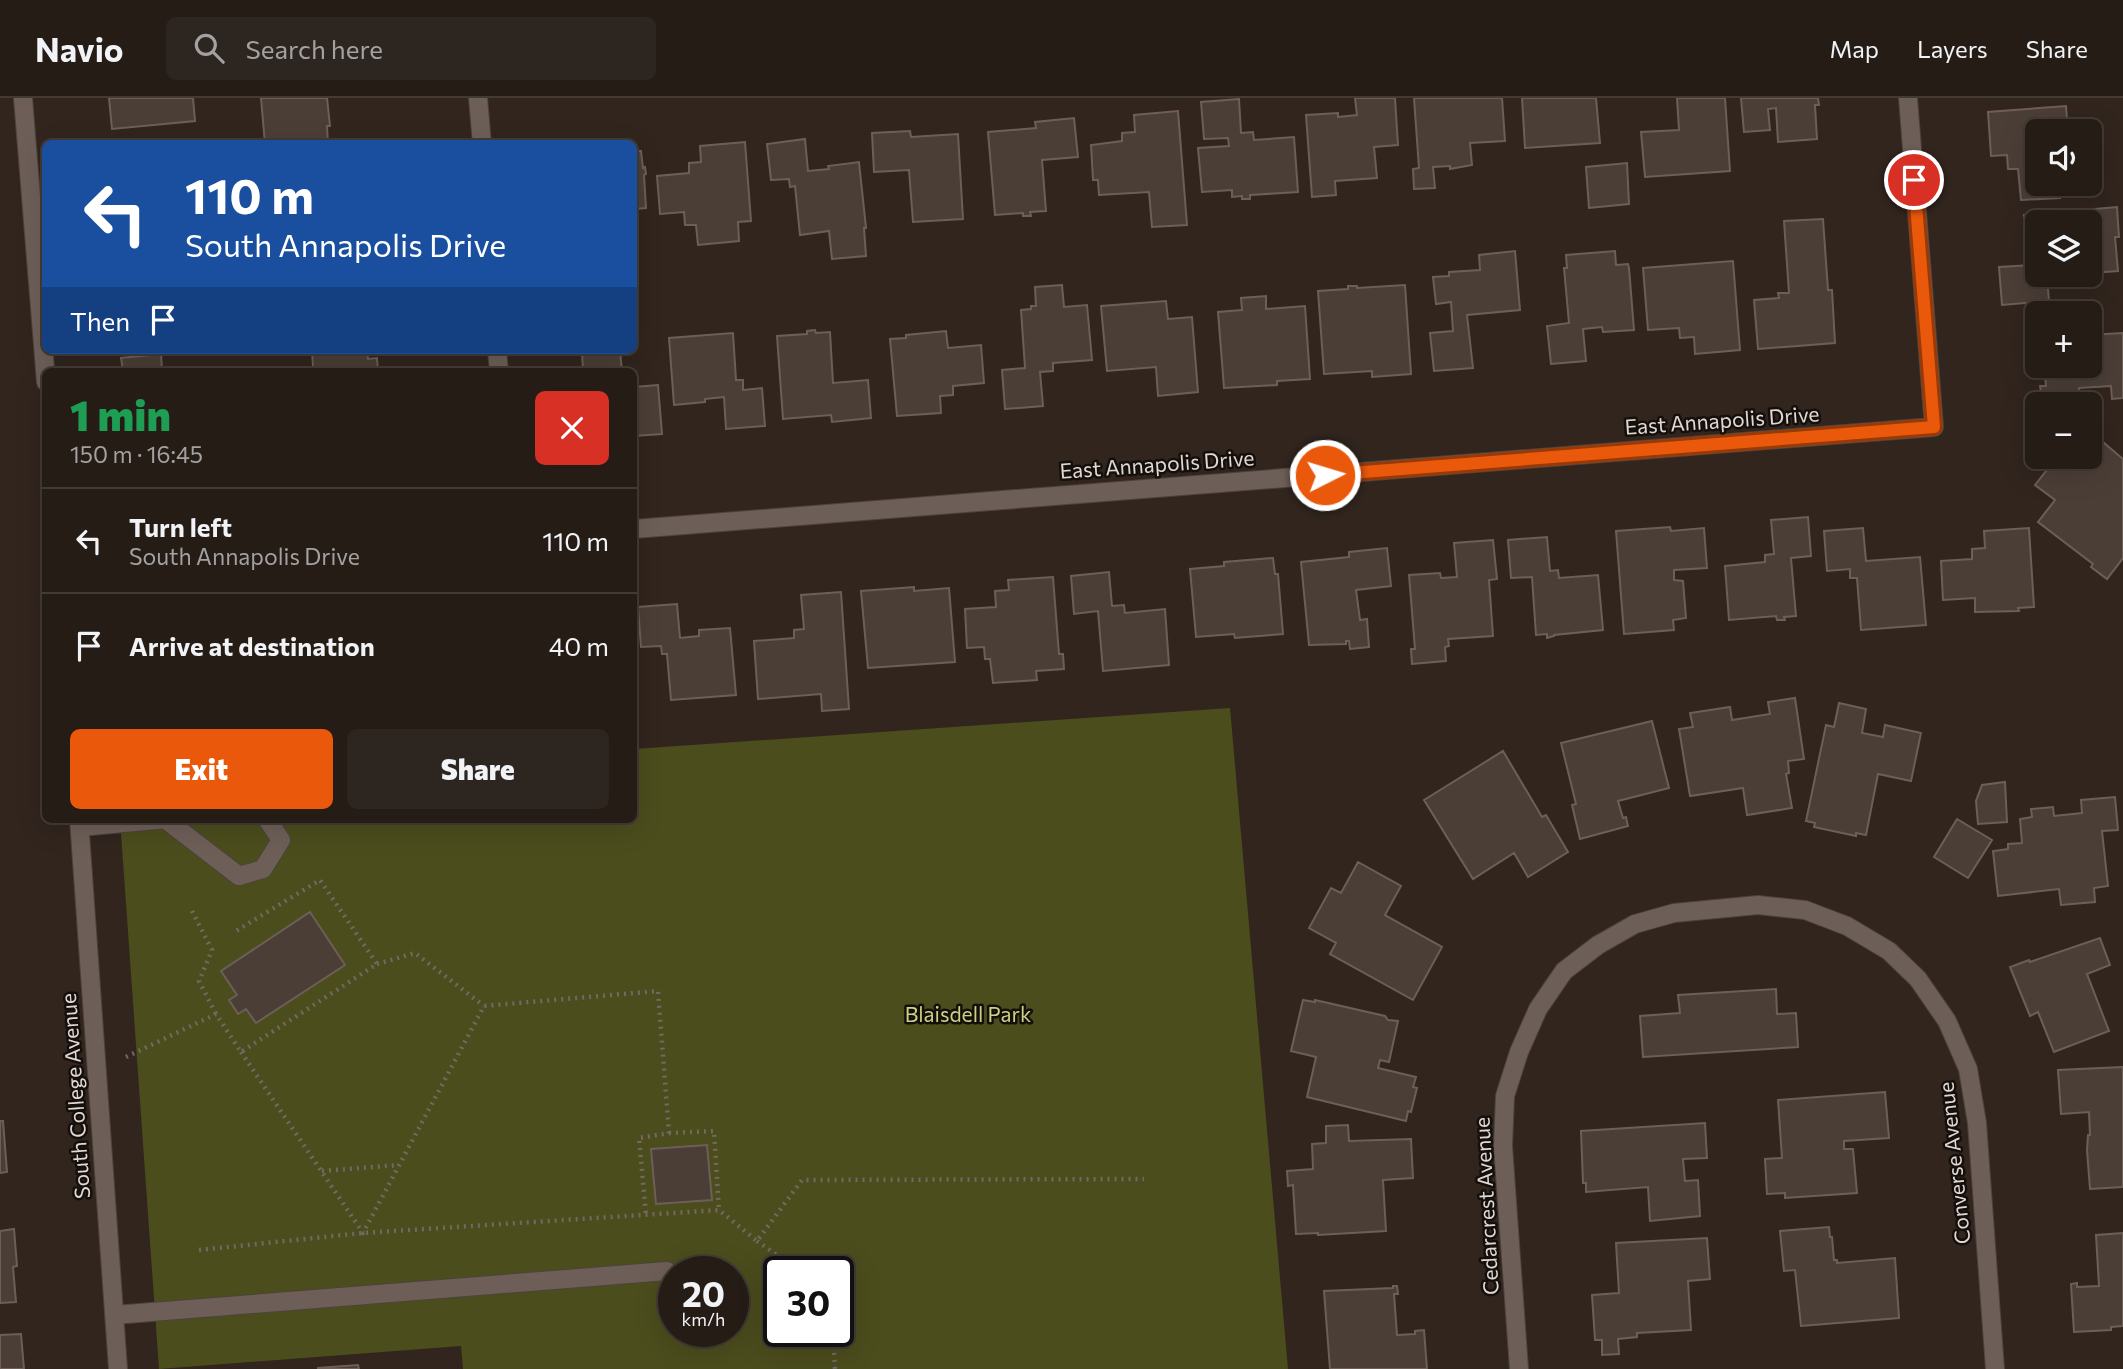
<!DOCTYPE html>
<html lang="en">
<head>
<meta charset="utf-8">
<style>
	body { margin:0; font-family:Commissioner,sans-serif; background:#2d251f; color:#f1f3f6; height:100vh; display:flex; flex-direction:column; font-size:26px; white-space:nowrap }
	* { box-sizing:border-box; margin:0 }
	p { font-size:23px; color:#a3a1a1 }
	.icon { flex:none; width:38px; height:38px; fill:none; stroke:currentColor; stroke-width:2; stroke-linecap:round; stroke-linejoin:round }
	.map { position:relative; flex:1; overflow:hidden }
	.drawer { position:absolute; left:42px; top:270px; width:595px; height:455px; display:flex; flex-direction:column; background:#251c16; border-radius:10px; box-shadow:0 7px 28px #0002,0 0 0 2px #423a35 }
	.drawer>* { flex:none }
	.guide { position:absolute; left:42px; top:42px; width:595px; height:214px; border-radius:10px; box-shadow:0 7px 28px #0002,0 0 0 2px #423a35; background:#1a4fa0; color:#fff; overflow:hidden }
	.tools { position:absolute; left:2025px; top:21px; display:grid; gap:14px }
	.tools a { display:grid; place-items:center; width:77px; height:77px; border-radius:10px; background:#251c16; box-shadow:0 7px 28px #0002,0 0 0 2px #423a35; font-size:35px }
	.speed { position:absolute; left:658px; top:1158px; display:flex; gap:14px; font-size:35px; font-weight:700; text-align:center }
	.speed>* { display:grid; place-content:center; width:91px; height:91px; border-radius:50%; background:#251c16; box-shadow:0 7px 28px #0002,0 0 0 2px #423a35; line-height:1 }
	.speed small { font-size:18px; font-weight:400 }
	.speed .limit { border:4px solid #111; border-radius:10px; background:#fff; color:#111 }
	.pin { position:absolute; display:grid; place-items:center; width:60px; height:60px; color:#fff; margin:-30px; border:4px solid #fff; border-radius:50%; box-shadow:0 2px 7px #0007 }
	.me { position:absolute; width:77px; margin:-38px; rotate:85deg; stroke-linejoin:round; filter:drop-shadow(0 0 5px #0008) }
	.turn { display:flex; align-items:center; gap:24px; height:147px; padding:0 28px; font-size:32px }
	.turn .icon { width:91px; height:91px; stroke-width:2.5 }
	.turn b { display:block; font-size:49px; line-height:60px }
	.then { display:flex; align-items:center; height:66px; padding:0 28px; background:#0003; gap:14px; font-size:26px }
	.round { display:grid; place-items:center; flex:none; width:74px; height:74px; border-radius:10px; background:#2d251f }
	.headline { display:flex; align-items:center; justify-content:space-between; height:119px; padding:0 28px }
	h1 { font-size:42px; font-weight:800; line-height:52px; color:#1e9e55 }
	.action { display:flex; gap:14px; margin-top:auto; padding:14px 28px }
	.action a { flex:1; height:80px; border-radius:10px; background:#ea580c; color:#fff; font-size:28px; font-weight:800; line-height:80px; text-align:center }
	.action a+a { background:#2d251f; color:#f1f3f6 }
	ul { padding:0; list-style:none }
	li { display:flex; align-items:center; gap:21px; height:105px; padding:0 28px; border-top:2px solid #423a35 }
	li div { flex:1 }
	li b { display:block; font-size:26px }
	li em { font-style:normal }
	header { display:flex; align-items:center; gap:42px; box-sizing:border-box; height:98px; padding:0 35px; background:#251c16; border-bottom:2px solid #423a35 }
	header strong { font-size:33px }
	nav { display:flex; gap:38px; margin-inline-start:auto; font-size:24px }
	.search { width:490px; height:63px; background:#2d251f; display:flex; align-items:center; gap:18px; box-sizing:border-box; padding:0 24px; border-radius:10px; color:#a3a1a1; font-size:26px }
	.map>svg:first-child { display:block }
	.green { fill:#4b4d1d; fill-rule:evenodd }
	.building { fill:#4b3e37; stroke:#6d5f58; stroke-width:2 }
	.lines { fill:none; stroke-linecap:round; stroke-linejoin:round }
	.minor-casing { stroke:#4c433d; stroke-width:20 }
	.path { stroke:#736862; stroke-width:4.5; stroke-dasharray:2 5; stroke-linecap:butt }
	.minor { stroke:#6d5f58; stroke-width:18 }
	.route-casing { stroke:#983908; stroke-width:18 }
	.route { stroke:#ea580c; stroke-width:12 }
	.labels { text-anchor:middle; stroke-width:5; stroke-linejoin:round; paint-order:stroke }
	.street-label { font-size:21px; fill:#e0d8d4; stroke:#150f0c }
	.park-label { font-size:21px; fill:#cdd183; stroke:#150f0c }
</style>
</head>
<body>
<header>
<strong>Navio</strong>
<div class="search"><svg class="icon" aria-label="search" viewBox="0 0 24 24"><circle cx="10" cy="10" r="6"/><path d="M15 15l6 6"/></svg>Search here</div>
<nav><a>Map</a><a>Layers</a><a>Share</a></nav>
</header>
<div class="map">
<svg width="2123" height="1271" viewBox="0 0 2123 1271">
	<rect width="100%" height="100%" fill="#31251e"/>
	<path class="green" d="M 1230,610 L 1288,1271 L 463,1271 L 461,1248 L 159,1271 L 120,721 L 634,721 L 634,651 ZM 674,1174 L 733,1174 L 733,1234 L 674,1234 ZM 779,1174 L 838,1174 L 838,1234 L 779,1234 Z"/>
	<path class="building" d="M 109,0 L 193,0 L 195,23 L 112,31 Z
		M 261,0 L 327,0 L 330,28 L 327,28 L 328,46 L 265,46 Z
		M 1355,0 L 1395,0 L 1398,47 L 1374,49 L 1377,80 L 1335,83 L 1336,97 L 1312,99 L 1306,17 L 1338,15 L 1338,19 L 1357,17 Z
		M 1414,0 L 1502,0 L 1505,43 L 1470,45 L 1472,67 L 1450,71 L 1450,68 L 1433,69 L 1435,90 L 1414,91 L 1413,71 L 1419,70 Z
		M 1522,0 L 1596,0 L 1600,45 L 1525,50 Z
		M 1677,0 L 1725,0 L 1730,73 L 1645,79 L 1641,34 L 1679,32 Z
		M 1741,0 L 1818,0 L 1819,7 L 1815,7 L 1817,41 L 1778,44 L 1776,10 L 1768,11 L 1770,32 L 1744,34 Z
		M 1239,1 L 1241,35 L 1253,34 L 1254,42 L 1294,39 L 1298,94 L 1250,97 L 1250,101 L 1242,101 L 1242,98 L 1232,99 L 1232,92 L 1202,94 L 1198,50 L 1229,48 L 1228,40 L 1204,41 L 1201,4 Z
		M 2066,8 L 2068,33 L 2037,33 L 2037,86 L 2059,86 L 2060,100 L 2021,102 L 2018,71 L 2008,71 L 2007,57 L 1991,58 L 1988,14 Z
		M 1178,13 L 1187,127 L 1152,129 L 1149,94 L 1099,97 L 1098,82 L 1093,82 L 1091,47 L 1122,43 L 1122,35 L 1135,34 L 1134,17 Z
		M 1074,20 L 1078,59 L 1042,62 L 1046,113 L 1030,114 L 1031,118 L 1023,118 L 1023,115 L 995,117 L 988,34 L 1036,30 L 1035,24 Z
		M 910,33 L 911,39 L 958,36 L 963,121 L 913,124 L 909,72 L 874,74 L 872,35 Z
		M 805,41 L 808,73 L 829,71 L 828,68 L 859,64 L 866,130 L 864,130 L 866,158 L 832,161 L 829,133 L 800,137 L 795,88 L 790,89 L 789,81 L 771,82 L 767,46 Z
		M 184,43 L 184,46 L 147,46 Z
		M 745,44 L 751,123 L 738,124 L 739,143 L 698,147 L 696,127 L 685,127 L 684,114 L 660,116 L 657,78 L 689,75 L 689,65 L 701,64 L 700,48 Z
		M 641,53 L 643,70 L 645,69 L 646,76 L 644,77 L 646,110 L 634,111 L 634,54 Z
		M 1627,65 L 1629,106 L 1589,110 L 1586,69 Z
		M 2117,109 L 2119,139 L 2115,139 L 2118,173 L 2090,175 L 2090,124 L 2037,124 L 2037,177 L 2070,177 L 2047,179 L 2049,203 L 2002,207 L 1999,169 L 2033,167 L 2031,147 L 2026,148 L 2024,117 Z
		M 1823,121 L 1828,192 L 1832,192 L 1835,245 L 1758,251 L 1754,202 L 1779,200 L 1778,195 L 1789,195 L 1784,123 Z
		M 1515,153 L 1520,212 L 1467,217 L 1473,270 L 1434,273 L 1430,235 L 1453,233 L 1451,204 L 1436,206 L 1433,179 L 1449,178 L 1449,174 L 1480,172 L 1479,157 Z
		M 1615,153 L 1616,167 L 1628,166 L 1629,170 L 1634,232 L 1603,234 L 1602,229 L 1583,231 L 1586,263 L 1551,266 L 1547,228 L 1569,225 L 1564,170 L 1567,170 L 1566,157 Z
		M 1733,163 L 1740,252 L 1695,256 L 1694,239 L 1680,240 L 1679,230 L 1648,232 L 1643,170 Z
		M 1062,187 L 1064,209 L 1087,207 L 1092,262 L 1053,265 L 1053,273 L 1040,274 L 1043,308 L 1005,311 L 1002,272 L 1025,270 L 1021,212 L 1031,211 L 1031,208 L 1036,208 L 1035,189 Z
		M 1405,187 L 1411,276 L 1372,279 L 1372,273 L 1324,276 L 1318,193 L 1348,191 L 1348,188 L 1357,188 L 1357,190 Z
		M 1266,198 L 1266,211 L 1305,208 L 1310,281 L 1277,283 L 1277,287 L 1224,290 L 1218,214 L 1242,212 L 1241,200 Z
		M 1166,203 L 1168,221 L 1192,219 L 1198,294 L 1158,298 L 1156,269 L 1107,273 L 1101,208 Z
		M 815,232 L 816,235 L 830,234 L 833,285 L 868,282 L 871,320 L 832,324 L 831,317 L 783,321 L 777,238 L 807,236 L 807,233 Z
		M 946,233 L 948,250 L 981,247 L 984,285 L 953,288 L 953,297 L 940,298 L 941,315 L 897,318 L 890,241 L 906,240 L 906,237 Z
		M 733,235 L 736,282 L 743,282 L 743,292 L 762,290 L 765,328 L 726,331 L 724,299 L 705,301 L 705,304 L 674,307 L 669,240 Z
		M 2123,235 L 2123,300 L 2112,301 L 2111,288 L 2079,290 L 2080,306 L 2043,306 L 2040,288 L 2046,288 L 2044,268 L 2090,268 L 2090,237 Z
		M 312,252 L 367,252 L 368,261 L 377,260 L 378,273 L 295,273 L 295,270 L 313,269 Z
		M 620,252 L 622,273 L 583,273 L 582,254 Z
		M 161,256 L 162,273 L 123,273 L 121,260 Z
		M 658,287 L 662,336 L 634,338 L 634,289 Z
		M 2096,338 L 2123,361 L 2123,460 L 2107,481 L 2091,469 L 2093,466 L 2038,424 L 2055,402 L 2035,387 L 2057,359 L 2090,359 L 2090,345 Z
		M 1808,419 L 1811,458 L 1791,460 L 1796,518 L 1784,519 L 1785,522 L 1777,522 L 1776,518 L 1729,522 L 1725,468 L 1765,464 L 1765,457 L 1774,456 L 1771,422 Z
		M 1670,429 L 1671,433 L 1704,430 L 1707,470 L 1674,472 L 1674,482 L 1683,483 L 1686,520 L 1673,522 L 1674,532 L 1624,536 L 1616,433 Z
		M 1863,430 L 1866,463 L 1920,459 L 1926,527 L 1861,532 L 1857,480 L 1850,480 L 1850,471 L 1827,473 L 1824,433 Z
		M 2029,430 L 2034,509 L 2018,510 L 2019,513 L 1975,514 L 1975,500 L 1943,502 L 1941,463 L 1972,461 L 1972,451 L 1985,450 L 1984,433 Z
		M 1547,439 L 1550,473 L 1558,472 L 1559,480 L 1598,477 L 1603,532 L 1554,537 L 1554,538 L 1547,540 L 1547,536 L 1536,537 L 1532,479 L 1511,480 L 1508,442 Z
		M 1493,442 L 1497,481 L 1489,482 L 1493,538 L 1448,541 L 1449,548 L 1445,549 L 1446,563 L 1412,566 L 1411,551 L 1415,551 L 1409,477 L 1440,475 L 1441,480 L 1457,479 L 1454,445 Z
		M 1387,450 L 1391,488 L 1356,492 L 1360,522 L 1367,521 L 1369,549 L 1350,551 L 1349,543 L 1346,543 L 1346,546 L 1309,547 L 1301,464 L 1349,459 L 1349,454 Z
		M 1273,460 L 1275,476 L 1278,476 L 1283,536 L 1235,540 L 1234,536 L 1196,539 L 1190,471 L 1224,468 L 1224,464 Z
		M 1109,474 L 1112,508 L 1124,507 L 1125,515 L 1165,511 L 1169,567 L 1103,573 L 1098,513 L 1074,516 L 1071,478 Z
		M 1053,479 L 1059,556 L 1063,556 L 1064,571 L 1036,573 L 1037,582 L 993,585 L 990,561 L 985,561 L 984,549 L 967,550 L 965,511 L 996,509 L 995,493 L 1009,492 L 1008,482 Z
		M 914,489 L 914,493 L 949,490 L 955,564 L 868,570 L 861,493 Z
		M 841,494 L 849,611 L 822,613 L 821,596 L 758,601 L 754,543 L 794,540 L 794,532 L 804,531 L 801,497 Z
		M 677,506 L 680,540 L 699,538 L 699,532 L 730,530 L 736,597 L 671,602 L 667,556 L 662,556 L 661,548 L 641,549 L 638,509 Z
		M 1795,600 L 1804,661 L 1788,663 L 1789,675 L 1786,676 L 1792,710 L 1747,717 L 1743,690 L 1690,698 L 1679,631 L 1693,629 L 1690,615 L 1730,609 L 1732,622 L 1770,616 L 1768,604 Z
		M 1839,605 L 1866,611 L 1862,635 L 1883,639 L 1885,627 L 1921,635 L 1911,683 L 1878,676 L 1866,737 L 1856,735 L 1856,738 L 1814,729 L 1815,725 L 1806,723 L 1826,627 L 1834,629 Z
		M 1652,623 L 1669,690 L 1618,703 L 1623,720 L 1626,719 L 1628,728 L 1580,741 L 1572,707 L 1576,706 L 1561,645 Z
		M 1503,653 L 1542,719 L 1546,717 L 1568,754 L 1528,779 L 1514,755 L 1473,781 L 1424,702 Z
		M 2005,684 L 2007,724 L 1978,726 L 1976,703 L 1982,687 Z
		M 2115,699 L 2118,732 L 2102,733 L 2108,788 L 2094,790 L 2095,804 L 2061,807 L 2059,791 L 1998,798 L 1993,753 L 2008,751 L 2008,746 L 2022,745 L 2020,721 L 2032,719 L 2031,711 L 2053,709 L 2054,718 L 2082,715 L 2081,702 Z
		M 1957,721 L 1992,742 L 1968,780 L 1934,759 Z
		M 1358,764 L 1401,788 L 1385,817 L 1442,849 L 1413,902 L 1330,856 L 1336,845 L 1309,830 L 1331,790 L 1341,795 Z
		M 310,814 L 345,867 L 256,925 L 246,911 L 238,916 L 229,902 L 237,897 L 221,873 Z
		M 2100,840 L 2110,867 L 2087,876 L 2109,933 L 2054,954 L 2038,914 L 2030,918 L 2010,869 L 2029,862 L 2030,864 Z
		M 1776,891 L 1777,916 L 1796,915 L 1798,949 L 1643,959 L 1640,918 L 1680,915 L 1678,897 Z
		M 1303,902 L 1315,904 L 1315,902 L 1385,918 L 1388,922 L 1398,923 L 1389,964 L 1380,962 L 1378,970 L 1416,979 L 1413,989 L 1417,990 L 1411,1014 L 1408,1013 L 1406,1023 L 1307,999 L 1316,959 L 1291,953 Z
		M 2123,969 L 2123,1089 L 2090,1091 L 2087,1052 L 2088,1037 L 2090,1037 L 2089,1014 L 2061,1016 L 2058,972 Z
		M 1885,994 L 1889,1040 L 1844,1043 L 1844,1051 L 1853,1051 L 1857,1095 L 1785,1100 L 1785,1095 L 1767,1096 L 1765,1061 L 1782,1060 L 1778,1002 Z
		M 0,1023 L 3,1023 L 7,1074 L 0,1075 Z
		M 1705,1025 L 1707,1060 L 1683,1061 L 1685,1083 L 1698,1082 L 1700,1118 L 1650,1123 L 1648,1089 L 1586,1094 L 1586,1085 L 1583,1085 L 1581,1033 Z
		M 1348,1027 L 1349,1043 L 1411,1041 L 1413,1080 L 1383,1082 L 1386,1133 L 1318,1137 L 1318,1135 L 1296,1136 L 1293,1087 L 1288,1088 L 1287,1073 L 1313,1071 L 1312,1046 L 1326,1045 L 1326,1028 Z
		M 707,1047 L 712,1102 L 656,1106 L 651,1051 Z
		M 1829,1129 L 1830,1139 L 1832,1139 L 1834,1162 L 1837,1162 L 1837,1165 L 1895,1160 L 1899,1220 L 1801,1228 L 1795,1172 L 1784,1173 L 1780,1133 Z
		M 14,1131 L 17,1168 L 13,1169 L 16,1204 L 0,1205 L 0,1133 Z
		M 2123,1135 L 2123,1228 L 2111,1229 L 2111,1232 L 2074,1234 L 2071,1186 L 2077,1185 L 2077,1189 L 2099,1188 L 2096,1137 Z
		M 1707,1140 L 1710,1181 L 1688,1183 L 1691,1232 L 1637,1235 L 1637,1239 L 1618,1241 L 1619,1256 L 1602,1257 L 1602,1242 L 1595,1242 L 1592,1197 L 1619,1195 L 1616,1145 Z
		M 1393,1188 L 1397,1188 L 1398,1196 L 1394,1196 L 1397,1237 L 1415,1236 L 1415,1233 L 1424,1232 L 1427,1271 L 1330,1271 L 1324,1193 L 1393,1190 Z
		M 21,1236 L 24,1271 L 0,1271 L 0,1237 Z
		M 358,1267 L 359,1271 L 318,1271 L 318,1270 Z"/>
	<g class="lines">
		<g class="minor-casing">
			<path id="minor" d="M 23,0 L 46,284
				M 478,0 L 482,46
				M 497,252 L 499,273
				M 634,431 L 1934,329 L 1908,0
				M 79,721 L 118,1271
				M 165,721 L 239,778 L 263,771 L 281,742 L 267,721
				M 80,729 L 167,721
				M 114,1217 L 667,1173
				M 1519,1271 L 1503,1048 L 1505,998 L 1519,954 L 1538,911 L 1564,873 L 1598,847 L 1635,826 L 1674,815 L 1758,807 L 1805,812 L 1847,828 L 1889,853 L 1918,881 L 1947,923 L 1968,971 L 1977,1025 L 1995,1271"/>
		</g>
		<path class="path" d="M 192,813 L 212,852 L 199,883 L 216,916
			M 377,866 L 415,855 L 484,908
			M 241,954 L 363,1135 L 484,908 L 658,893 L 669,1035 L 639,1040 L 646,1117
			M 126,959 L 216,916 L 241,954 L 377,866 L 320,782 L 236,833
			M 669,1035 L 714,1033 L 719,1112
			M 322,1073 L 399,1067
			M 757,1143 L 801,1174
			M 199,1152 L 363,1135 L 719,1112 L 757,1143 L 802,1082 L 1144,1081
			M 833,1234 L 835,1271"/>
		<use href="#minor" class="minor"/>
	</g>
	<g class="lines">
		<g class="route-casing">
			<path id="route" d="M 1325,377 L 1934,329 L 1914,82"/>
		</g>
		<use href="#route" class="route"/>
	</g>
	<g class="labels">
		<g class="street-label">
			<text transform="translate(1722 323) rotate(-4)" y="7">East Annapolis Drive</text>
			<text transform="translate(1157 367) rotate(-4)" y="7">East Annapolis Drive</text>
			<text transform="translate(76 998) rotate(-94)" y="7">South College Avenue</text>
			<text transform="translate(1955 1065) rotate(-96)" y="7">Converse Avenue</text>
			<text transform="translate(1487 1108) rotate(-93)" y="7">Cedarcrest Avenue</text>
		</g>
		<g class="park-label">
			<text x="968" y="924">Blaisdell Park</text>
		</g>
	</g>
</svg>
<div class="tools">
<a><svg class="icon" aria-label="sound" viewBox="0 0 24 24"><path d="M4 9h4l5-4v14l-5-4H4zM17 9q2 3 0 6"/></svg></a>
<a><svg class="icon" aria-label="layers" viewBox="0 0 24 24"><path d="M12 4l9 5-9 5-9-5zM3 14l9 5 9-5"/></svg></a>
<a>+</a>
<a>−</a>
</div>
<div class="speed"><div>20<small>km/h</small></div><div class="limit">30</div></div>
<div class="pin" style="left:1914px;top:82px;background:#d93025"><svg class="icon" aria-label="arrive" viewBox="0 0 24 24"><path d="M6 21V4h12l-3 4 3 4H6"/></svg></div>
<svg class="me" style="left:1325px;top:377px" viewBox="-20 -20 40 40"><circle r="17" fill="#ea580c" stroke="#fff" stroke-width="3"/><path d="M0-11L8 9 0 5-8 9z" fill="#fff"/></svg>
<div class="guide">
<div class="turn"><svg class="icon" aria-label="left" viewBox="0 0 24 24"><path d="M17 20v-9H6M10 6l-5 5 5 5"/></svg><div><b>110 m</b>South Annapolis Drive</div></div>
<div class="then">Then<svg class="icon" aria-label="arrive" viewBox="0 0 24 24"><path d="M6 21V4h12l-3 4 3 4H6"/></svg></div>
</div>
<section class="drawer">
<div class="headline"><div><h1>1 min</h1><p>150 m · 16:45</p></div><a class="round" style="background:#d93025;color:#fff"><svg class="icon" aria-label="close" viewBox="0 0 24 24"><path d="M6 6l12 12M18 6L6 18"/></svg></a></div>
<ul>
<li><svg class="icon" aria-label="left" viewBox="0 0 24 24"><path d="M17 20v-9H6M10 6l-5 5 5 5"/></svg><div><b>Turn left</b><p>South Annapolis Drive</p></div><em>110 m</em></li>
<li><svg class="icon" aria-label="arrive" viewBox="0 0 24 24"><path d="M6 21V4h12l-3 4 3 4H6"/></svg><div><b>Arrive at destination</b></div><em>40 m</em></li>
</ul>
<div class="action"><a>Exit</a><a>Share</a></div>
</section>
</div>
</body>
</html>
